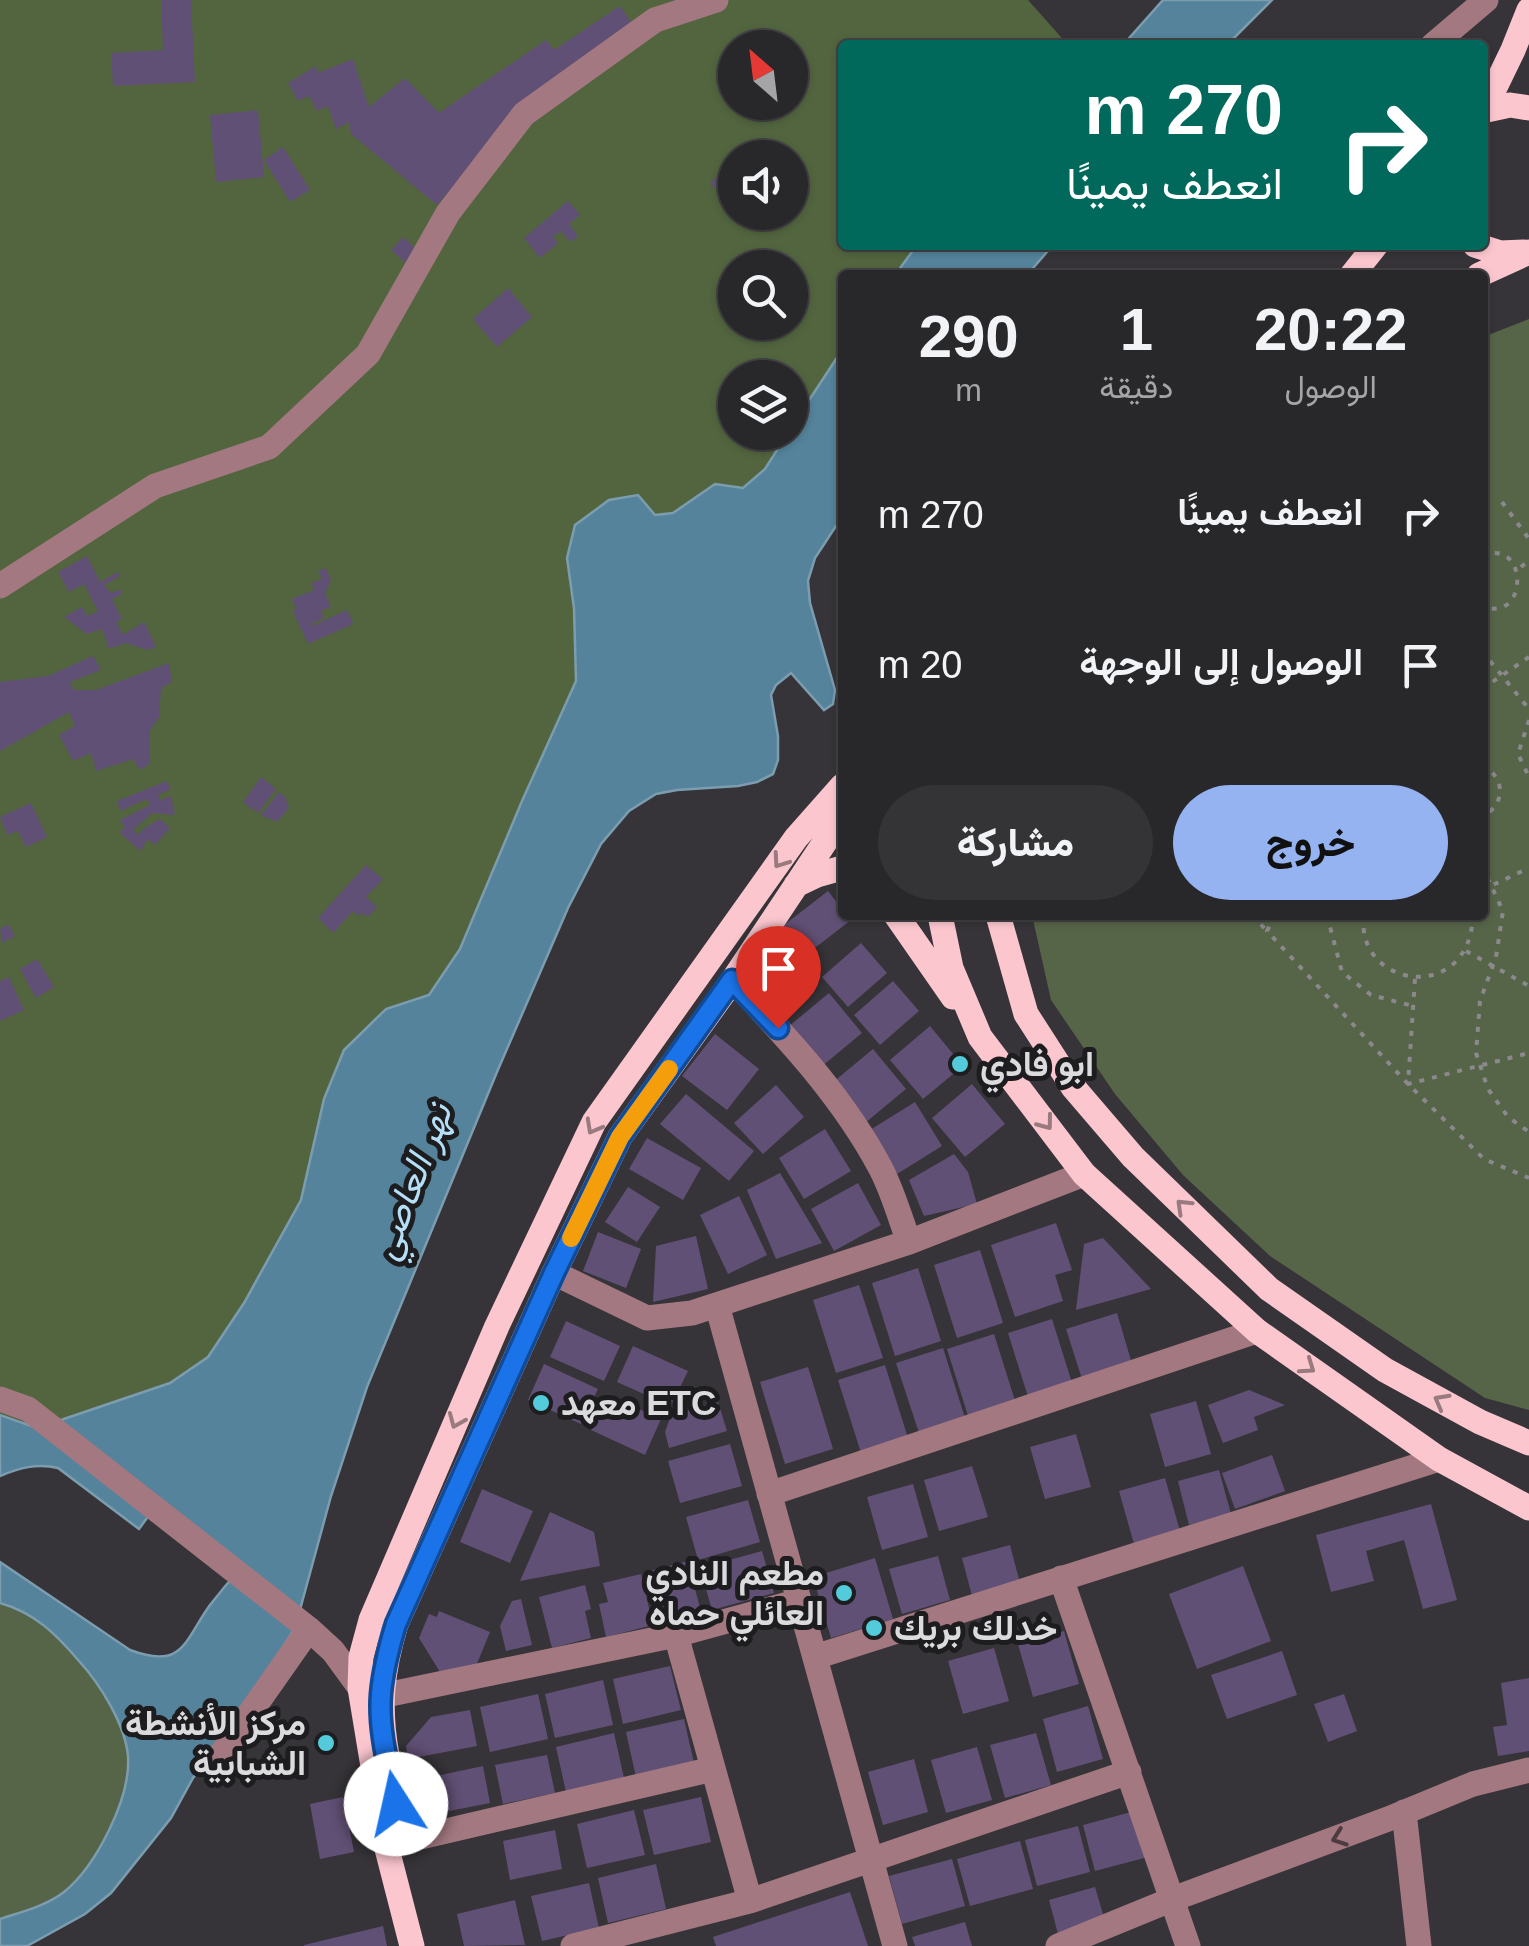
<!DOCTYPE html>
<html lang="ar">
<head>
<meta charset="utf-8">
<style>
	body { margin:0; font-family:Helvetica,Vazirmatn,sans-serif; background:#343336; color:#f1f3f6; direction:rtl; height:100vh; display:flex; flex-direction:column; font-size:38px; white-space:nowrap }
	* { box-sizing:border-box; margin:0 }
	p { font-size:32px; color:#a5a5a8 }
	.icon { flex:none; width:55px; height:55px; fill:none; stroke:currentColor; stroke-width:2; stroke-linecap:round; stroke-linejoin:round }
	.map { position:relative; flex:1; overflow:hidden; direction:ltr }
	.drawer { position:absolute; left:838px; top:270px; width:650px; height:650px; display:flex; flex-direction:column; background:#28272a; border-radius:10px; box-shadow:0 2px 8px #0004,0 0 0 2px #444447; direction:rtl }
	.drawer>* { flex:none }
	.top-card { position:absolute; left:838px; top:40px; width:650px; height:210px; border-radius:10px; box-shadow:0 2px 8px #0004,0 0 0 2px #444447; direction:rtl; background:#00695c; color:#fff; overflow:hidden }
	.needle { width:65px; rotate:332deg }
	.fabs { position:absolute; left:718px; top:30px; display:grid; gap:20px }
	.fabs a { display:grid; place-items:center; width:90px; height:90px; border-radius:50%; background:#28272a; box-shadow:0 2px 8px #0004,0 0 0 2px #444447; font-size:50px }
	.pin { position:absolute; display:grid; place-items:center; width:85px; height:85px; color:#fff; margin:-102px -42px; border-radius:50% 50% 50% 0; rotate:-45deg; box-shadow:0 0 10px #0007 }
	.pin .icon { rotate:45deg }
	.me { position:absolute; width:110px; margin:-55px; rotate:350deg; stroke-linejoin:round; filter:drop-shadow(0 0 8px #0008) }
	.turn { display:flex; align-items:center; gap:35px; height:210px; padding:0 40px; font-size:45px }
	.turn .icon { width:130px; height:130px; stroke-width:2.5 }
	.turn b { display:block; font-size:70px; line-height:85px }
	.eta { display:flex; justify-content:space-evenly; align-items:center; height:170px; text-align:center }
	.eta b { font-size:60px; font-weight:800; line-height:70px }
	.action { display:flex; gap:20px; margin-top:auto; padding:20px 40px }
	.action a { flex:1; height:115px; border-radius:60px; background:#95b2f1; color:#111; font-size:40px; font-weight:800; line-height:115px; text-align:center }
	.action a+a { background:#343336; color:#f1f3f6 }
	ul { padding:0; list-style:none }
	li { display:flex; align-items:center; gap:30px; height:150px; padding:0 40px }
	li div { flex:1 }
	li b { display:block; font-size:38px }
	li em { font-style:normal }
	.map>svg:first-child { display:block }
	.green { fill:#566448 }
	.forest { fill:#52653f; fill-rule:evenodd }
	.water { fill:#54839b; stroke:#7c9daf; stroke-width:2.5 }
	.building { fill:#615075 }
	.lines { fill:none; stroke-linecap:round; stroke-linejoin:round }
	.path { stroke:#8b898d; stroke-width:4; stroke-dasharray:5 8; stroke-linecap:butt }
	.minor { stroke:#a37880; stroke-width:25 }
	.major { stroke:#fcc6cf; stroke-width:25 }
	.oneway { stroke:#987a7f }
	.oneway2 { stroke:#4c3c40 }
	.route-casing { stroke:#114b97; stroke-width:25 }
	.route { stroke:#1a73e8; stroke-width:18 }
	.slow { stroke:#f59e0b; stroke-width:18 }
	.poi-dot { fill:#53cbdb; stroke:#1d1c1e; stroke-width:4 }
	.labels { text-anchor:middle; stroke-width:10; stroke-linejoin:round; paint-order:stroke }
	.poi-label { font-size:35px; font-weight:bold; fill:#dbdadd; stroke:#1d1c1e; text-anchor:start }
	.water-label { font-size:38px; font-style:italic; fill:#b4dff7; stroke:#1d1c1e }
</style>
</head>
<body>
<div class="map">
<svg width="1529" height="1946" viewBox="0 0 1529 1946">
	<rect width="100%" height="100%" fill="#363438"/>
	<path class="green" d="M 1529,319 L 1529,1410 L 1485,1398 L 1270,1256 L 1183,1175 L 1115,1094 L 1051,1000 L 1032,915 L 1482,915 L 1483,337 Z
		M 0,1603 C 35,1613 56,1634 79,1661 C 100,1684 125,1724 128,1756 C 131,1798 97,1866 64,1892 C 46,1906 21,1912 0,1919 Z"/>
	<path class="forest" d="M 0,0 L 1028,0 L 1068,45 L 842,45 L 842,245 L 917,245 L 895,275 L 842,275 L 842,350 L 790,429 L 790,378 L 735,378 L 735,432 L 788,433 L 765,469 L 743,488 L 715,484 L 673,513 L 655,515 L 638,495 L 609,500 L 575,525 L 567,558 L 574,608 L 576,681 L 522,801 L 460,950 L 429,995 L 386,1009 L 324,1099 L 301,1200 L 244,1303 L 208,1357 L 170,1382 L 52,1423 L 34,1427 L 0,1415 ZM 735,48 L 790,48 L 790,102 L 735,102 ZM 735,158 L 790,158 L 790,212 L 735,212 ZM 735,268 L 790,268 L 790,322 L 735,322 Z"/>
	<path class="water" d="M 1163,0 L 1272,0 L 1227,45 L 1123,45 Z
		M 917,245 L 1053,245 L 1027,275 L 895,275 Z
		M 842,350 L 842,517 L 815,558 L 808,581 L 810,603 L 835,690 L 833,704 L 824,710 L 791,673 L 776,685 L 771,695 L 778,736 L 778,760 L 773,774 L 757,782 L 738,786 L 677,790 L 656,794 L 629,811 L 601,844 L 568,908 L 497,1072 L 367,1387 L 331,1496 L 295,1628 L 243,1709 L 193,1778 L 171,1818 L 111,1893 L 85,1914 L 27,1946 L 0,1946 L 0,1919 C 21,1912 46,1906 64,1892 C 96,1866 131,1798 128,1756 C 125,1724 100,1684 79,1661 C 56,1634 35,1613 0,1603 L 0,1562 L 130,1650 C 184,1670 184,1641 210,1605 C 220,1592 231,1579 242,1567 L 157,1504 L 139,1529 L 58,1468 C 37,1463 19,1468 0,1476 L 0,1415 L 34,1427 L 52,1423 L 170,1383 L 208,1357 L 244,1303 L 301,1200 L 324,1099 L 344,1050 L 386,1009 L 429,995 L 460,949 L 522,801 L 576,681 L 574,608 L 567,558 L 575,525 L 609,500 L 638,495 L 655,515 L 673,513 L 715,484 L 743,488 L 765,469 L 788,433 L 790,432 L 790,429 Z"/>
	<path class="building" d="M 161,0 L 191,0 L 195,82 L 113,86 L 111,53 L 163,50 Z
		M 620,6 L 635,28 L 511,121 L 437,205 L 351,134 L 349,122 L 336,129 L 328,106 L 317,111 L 309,96 L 298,101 L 288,83 L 316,66 L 318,73 L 353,59 L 369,107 L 405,78 L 439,113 L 546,40 L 554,50 Z
		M 258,110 L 264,177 L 216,182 L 210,115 Z
		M 283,147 L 310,190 L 290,202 L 264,160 Z
		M 735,159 L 735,205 L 733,207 L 710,183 Z
		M 568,201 L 580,215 L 569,224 L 578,236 L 570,242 L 561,231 L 553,237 L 558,243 L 540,258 L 524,238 Z
		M 403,237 L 417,249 L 406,263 L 391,250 Z
		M 508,288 L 532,317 L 497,347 L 473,319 Z
		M 87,556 L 100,582 L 118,572 L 120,576 L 104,585 L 111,593 L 120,589 L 122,594 L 112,599 L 122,619 L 116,622 L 123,635 L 144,622 L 156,647 L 148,650 L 125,643 L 109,649 L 102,629 L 87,634 L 64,617 L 82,607 L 87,616 L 98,611 L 84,584 L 69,592 L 58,572 Z
		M 326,568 L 331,580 L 325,593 L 331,607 L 321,611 L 324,618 L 311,624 L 312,626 L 347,610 L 353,624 L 308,644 L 293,611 L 296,608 L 292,599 L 314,590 L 311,583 L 322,579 L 318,571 Z
		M 93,656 L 101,670 L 70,682 L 73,690 L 96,690 L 169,663 L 172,682 L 161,688 L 159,717 L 149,732 L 150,764 L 140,770 L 133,759 L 96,771 L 91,753 L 73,761 L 59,735 L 75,726 L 69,712 L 0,751 L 0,682 L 48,676 Z
		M 261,777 L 276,789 L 258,813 L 243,802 Z
		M 167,781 L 171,789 L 158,795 L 160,800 L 171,796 L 175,815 L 152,813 L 133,830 L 138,835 L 143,829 L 160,819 L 170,828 L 155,845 L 148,839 L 140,851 L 119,832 L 125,828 L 120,820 L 150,805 L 147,799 L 120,811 L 117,801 Z
		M 279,792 L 285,797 L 289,808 L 277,822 L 261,815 Z
		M 31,803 L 47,837 L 26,847 L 18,831 L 7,835 L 0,817 Z
		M 366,865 L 383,879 L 366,897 L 377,907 L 368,917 L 362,913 L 359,916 L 353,911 L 333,933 L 318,918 Z
		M 828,891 L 842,909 L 842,915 L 847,915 L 851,920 L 798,961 L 775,932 Z
		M 8,924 L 15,936 L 2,943 L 0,929 Z
		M 861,943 L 887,973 L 848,1007 L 822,977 Z
		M 773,952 L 815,977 L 806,992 L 798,988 L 793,996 L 785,991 L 776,1007 L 750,992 Z
		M 37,959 L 54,987 L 36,998 L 20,969 Z
		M 9,977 L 24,1010 L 0,1021 L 0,981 Z
		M 893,981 L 919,1011 L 880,1045 L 854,1015 Z
		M 829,993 L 862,1033 L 821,1067 L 788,1027 Z
		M 930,1026 L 963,1066 L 923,1099 L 890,1060 Z
		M 715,1034 L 759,1069 L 727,1110 L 682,1076 Z
		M 873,1049 L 906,1089 L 865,1123 L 832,1083 Z
		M 972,1084 L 1005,1124 L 965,1157 L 932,1118 Z
		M 776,1085 L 804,1117 L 763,1154 L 734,1123 Z
		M 686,1094 L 754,1151 L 729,1181 L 660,1124 Z
		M 915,1102 L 942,1146 L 897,1174 L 870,1130 Z
		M 825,1129 L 851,1171 L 804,1199 L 779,1158 Z
		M 647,1138 L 701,1168 L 683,1200 L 629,1169 Z
		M 954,1154 L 968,1172 L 977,1204 L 924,1216 L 909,1180 Z
		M 780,1173 L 822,1243 L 776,1259 L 747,1190 Z
		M 858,1183 L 881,1225 L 834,1251 L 811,1209 Z
		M 628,1187 L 660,1207 L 637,1242 L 605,1222 Z
		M 739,1196 L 767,1255 L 728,1274 L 700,1215 Z
		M 1056,1223 L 1072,1270 L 1055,1275 L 1063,1301 L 1015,1317 L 991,1245 Z
		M 598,1232 L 641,1249 L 626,1288 L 583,1271 Z
		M 696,1236 L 708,1289 L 653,1302 L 656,1246 Z
		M 1103,1238 L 1151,1289 L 1076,1310 L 1084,1244 Z
		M 980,1250 L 1003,1323 L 957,1338 L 934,1265 Z
		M 918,1268 L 941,1341 L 895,1356 L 872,1283 Z
		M 859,1285 L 883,1358 L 836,1373 L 813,1300 Z
		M 1117,1313 L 1132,1364 L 1082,1379 L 1066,1329 Z
		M 1052,1319 L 1073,1386 L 1029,1400 L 1008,1333 Z
		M 566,1321 L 620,1346 L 604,1381 L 550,1357 Z
		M 994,1334 L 1017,1407 L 970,1422 L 947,1349 Z
		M 633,1346 L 688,1371 L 671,1406 L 617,1382 Z
		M 943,1348 L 966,1421 L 920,1436 L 896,1363 Z
		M 544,1364 L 598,1389 L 581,1424 L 528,1400 Z
		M 885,1365 L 908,1438 L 861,1453 L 838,1380 Z
		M 808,1367 L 833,1449 L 785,1464 L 760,1382 Z
		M 1249,1390 L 1285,1405 L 1254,1417 L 1258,1430 L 1223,1443 L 1208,1405 Z
		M 607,1395 L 661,1419 L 645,1455 L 591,1430 Z
		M 1196,1401 L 1211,1454 L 1165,1467 L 1150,1414 Z
		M 718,1402 L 727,1431 L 669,1448 L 665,1432 L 671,1415 Z
		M 1076,1434 L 1091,1487 L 1045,1499 L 1030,1447 Z
		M 730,1444 L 742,1486 L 680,1503 L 668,1461 Z
		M 1272,1455 L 1285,1491 L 1235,1509 L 1222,1473 Z
		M 972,1466 L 988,1517 L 939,1531 L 924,1480 Z
		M 1219,1470 L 1231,1514 L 1189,1525 L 1178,1481 Z
		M 1165,1478 L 1180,1531 L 1134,1544 L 1119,1491 Z
		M 913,1484 L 928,1537 L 882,1550 L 867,1497 Z
		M 482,1489 L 533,1511 L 510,1563 L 460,1542 Z
		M 748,1500 L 760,1542 L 698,1560 L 686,1517 Z
		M 1431,1504 L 1457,1600 L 1423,1609 L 1404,1540 L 1366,1551 L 1374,1581 L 1331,1592 L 1316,1535 Z
		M 550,1512 L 594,1532 L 600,1566 L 520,1581 Z
		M 1010,1545 L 1020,1583 L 972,1596 L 962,1558 Z
		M 762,1551 L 774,1593 L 712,1610 L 700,1568 Z
		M 938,1556 L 950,1600 L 902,1614 L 889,1569 Z
		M 875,1558 L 893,1619 L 831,1638 L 813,1577 Z
		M 688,1561 L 702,1616 L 660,1627 L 646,1572 Z
		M 1243,1566 L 1271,1641 L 1197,1669 L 1169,1594 Z
		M 641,1574 L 653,1625 L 606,1637 L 599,1604 L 608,1602 L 603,1583 Z
		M 585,1585 L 591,1609 L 585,1611 L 591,1638 L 552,1648 L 539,1597 Z
		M 521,1599 L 532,1645 L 506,1651 L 500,1626 L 512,1601 Z
		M 439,1611 L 490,1632 L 474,1671 L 440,1672 L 419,1638 L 429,1614 L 437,1617 Z
		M 1064,1631 L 1079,1684 L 1033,1697 L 1018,1644 Z
		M 994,1648 L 1009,1701 L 963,1714 L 948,1661 Z
		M 1282,1651 L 1297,1695 L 1227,1719 L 1211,1675 Z
		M 670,1666 L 681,1710 L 623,1724 L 613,1679 Z
		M 1529,1678 L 1529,1751 L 1498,1756 L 1493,1727 L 1507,1725 L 1501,1683 Z
		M 603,1680 L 613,1725 L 555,1738 L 545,1694 Z
		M 538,1694 L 548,1739 L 490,1752 L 480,1707 Z
		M 1344,1694 L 1357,1731 L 1328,1742 L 1314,1704 Z
		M 1088,1706 L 1103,1759 L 1057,1772 L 1043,1719 Z
		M 470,1710 L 477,1746 L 408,1759 L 406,1746 L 431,1717 Z
		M 684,1719 L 694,1763 L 636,1777 L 626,1732 Z
		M 614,1733 L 624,1778 L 566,1792 L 556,1747 Z
		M 1036,1733 L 1051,1785 L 1005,1798 L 990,1745 Z
		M 977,1747 L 992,1800 L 946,1813 L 931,1760 Z
		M 547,1755 L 555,1793 L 503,1804 L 495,1765 Z
		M 914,1759 L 928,1812 L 883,1825 L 868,1772 Z
		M 483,1766 L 490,1803 L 429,1815 L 422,1779 Z
		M 343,1797 L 354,1852 L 320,1859 L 310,1804 Z
		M 701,1797 L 711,1842 L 654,1855 L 643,1810 Z
		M 634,1810 L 645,1855 L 587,1868 L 577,1824 Z
		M 1135,1811 L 1148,1857 L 1095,1871 L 1083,1825 Z
		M 1078,1826 L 1090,1872 L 1037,1886 L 1025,1840 Z
		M 555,1830 L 562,1869 L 510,1880 L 503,1841 Z
		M 1020,1841 L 1033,1889 L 970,1906 L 957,1859 Z
		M 952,1859 L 965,1906 L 902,1924 L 889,1876 Z
		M 656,1864 L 666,1909 L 608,1923 L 598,1878 Z
		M 589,1883 L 599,1928 L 542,1941 L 531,1896 Z
		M 1095,1887 L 1105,1921 L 1058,1934 L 1049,1900 Z
		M 850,1892 L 868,1946 L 716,1946 L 713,1937 Z
		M 515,1900 L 525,1945 L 464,1946 L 457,1914 Z
		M 965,1922 L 972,1946 L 915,1946 L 912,1937 Z
		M 383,1926 L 387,1946 L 304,1946 L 304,1945 Z"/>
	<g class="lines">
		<path class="path" d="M 1502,502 L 1529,539
			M 1482,556 C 1529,536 1529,625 1482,606
			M 1521,567 L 1529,560
			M 1482,651 L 1529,709
			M 1482,689 L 1529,657
			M 1529,720 L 1518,754 L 1529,777
			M 1482,765 C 1506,778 1506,804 1482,817
			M 1482,866 L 1503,911 L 1496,957 L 1480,1001 L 1476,1053 L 1488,1089 L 1508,1117 L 1529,1132
			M 1482,890 L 1529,868
			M 1252,915 L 1266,930
			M 1275,915 L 1267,931 L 1408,1084 L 1484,1159 L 1529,1178
			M 1331,915 L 1329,923 L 1342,972 L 1371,995 L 1413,1006
			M 1364,915 C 1354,987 1470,1007 1473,915
			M 1466,951 L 1529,986
			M 1415,979 L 1408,1084 L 1529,1053"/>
		<path class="minor" d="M 1433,45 L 1486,0
			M 0,586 L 155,486 L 269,447 L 368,354 L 448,213 L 524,114 L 655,20 L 716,0
			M 733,980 C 788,1039 843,1097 881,1169 C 893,1192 900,1218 909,1242
			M 554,1273 L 647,1318 L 692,1313 L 909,1242 L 1084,1174
			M 717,1305 L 895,1946
			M 0,1399 L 28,1409 L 309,1629 L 333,1651 L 360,1688 L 381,1696 L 676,1635 L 799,1601
			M 769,1494 L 1257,1331
			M 1061,1578 L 1188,1946
			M 676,1635 L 750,1901
			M 815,1657 L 1439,1459
			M 213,1766 L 309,1629
			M 1404,1812 L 1419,1946
			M 386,1845 L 713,1769
			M 573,1946 L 750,1901 L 1129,1772
			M 1058,1946 L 1173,1899 L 1388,1819 L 1473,1784 L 1529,1770"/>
		<path class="major" d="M 1484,110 L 1513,50 L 1529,10
			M 1482,111 L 1510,105 L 1529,108
			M 1475,245 L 1500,253 L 1524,252
			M 1352,275 L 1376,245
			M 1479,275 L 1529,252
			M 796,885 L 817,875 L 842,868
			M 896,915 L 953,997
			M 940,915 L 951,968 L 980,1037 L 1084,1174 L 1257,1331 L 1439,1459 L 1529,1508
			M 998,915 L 1026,1014 L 1073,1087 L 1133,1157 L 1269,1289 L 1385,1370 L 1480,1422 L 1529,1443
			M 387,1755 C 378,1707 382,1671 396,1624 L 554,1273 L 620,1137 L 733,980 L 837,824 L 842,820
			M 412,1946 L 386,1845 L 360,1688 L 361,1657 L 371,1620 L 497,1326 L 594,1122 L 796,838 L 842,786"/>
	</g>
	<defs><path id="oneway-chevron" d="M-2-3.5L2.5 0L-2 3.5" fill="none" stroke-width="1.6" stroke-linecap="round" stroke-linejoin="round" transform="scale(2.5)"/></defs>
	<g class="oneway">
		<use href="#oneway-chevron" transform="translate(780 861) rotate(125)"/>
		<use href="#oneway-chevron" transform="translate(1046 1123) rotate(53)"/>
		<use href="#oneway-chevron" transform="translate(593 1127) rotate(119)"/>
		<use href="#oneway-chevron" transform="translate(1183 1206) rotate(-136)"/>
		<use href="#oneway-chevron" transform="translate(1308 1367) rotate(35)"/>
		<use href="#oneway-chevron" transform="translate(1441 1401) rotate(-151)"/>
		<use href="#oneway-chevron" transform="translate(456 1421) rotate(113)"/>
	</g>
	<use class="oneway2" href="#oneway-chevron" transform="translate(1339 1838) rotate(160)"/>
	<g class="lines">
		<g class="route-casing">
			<path id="route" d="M 396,1804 C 389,1769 378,1730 381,1694 C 383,1670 389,1647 396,1624 L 554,1273 L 620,1137 L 732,980 L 778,1028"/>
		</g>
		<use href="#route" class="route"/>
		<path class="slow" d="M 571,1238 L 620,1137 L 669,1069"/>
	</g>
	<g class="poi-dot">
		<circle cx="960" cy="1064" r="10"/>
		<circle cx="541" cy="1403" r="10"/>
		<circle cx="844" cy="1593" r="10"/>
		<circle cx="874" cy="1628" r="10"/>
		<circle cx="326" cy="1743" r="10"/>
	</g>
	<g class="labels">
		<g class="poi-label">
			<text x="980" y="1076">ابو فادي</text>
			<text x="561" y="1415">معهد ETC</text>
			<text x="824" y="1585" text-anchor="end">مطعم النادي<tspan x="824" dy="40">العائلي حماه</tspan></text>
			<text x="894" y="1640">خدلك بريك</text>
			<text x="306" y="1735" text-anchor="end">مركز الأنشطة<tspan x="306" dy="40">الشبابية</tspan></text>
		</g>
		<g class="water-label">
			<text transform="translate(411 1181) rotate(-69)" y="13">نهر العاصي</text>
		</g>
	</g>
</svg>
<div class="fabs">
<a><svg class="needle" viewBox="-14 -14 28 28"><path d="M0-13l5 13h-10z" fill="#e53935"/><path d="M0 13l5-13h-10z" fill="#a5a5a8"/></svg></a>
<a><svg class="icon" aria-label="sound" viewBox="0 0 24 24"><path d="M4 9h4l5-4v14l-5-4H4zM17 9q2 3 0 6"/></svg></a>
<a><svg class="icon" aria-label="search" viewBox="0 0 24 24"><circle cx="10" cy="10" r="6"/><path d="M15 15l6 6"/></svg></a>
<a><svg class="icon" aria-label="layers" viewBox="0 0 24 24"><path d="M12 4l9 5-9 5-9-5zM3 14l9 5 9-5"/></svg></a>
</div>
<div class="pin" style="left:778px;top:1028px;background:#d93025"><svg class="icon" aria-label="arrive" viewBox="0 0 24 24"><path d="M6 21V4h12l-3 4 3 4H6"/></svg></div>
<svg class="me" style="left:396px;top:1804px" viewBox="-20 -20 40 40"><circle r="19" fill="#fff"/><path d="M0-13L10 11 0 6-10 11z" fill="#1a73e8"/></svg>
<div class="top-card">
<div class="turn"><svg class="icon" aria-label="right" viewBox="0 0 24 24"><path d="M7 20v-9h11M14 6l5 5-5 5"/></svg><div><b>270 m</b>انعطف يمينًا</div></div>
</div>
<section class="drawer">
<div class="eta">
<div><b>20:22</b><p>الوصول</p></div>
<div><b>1</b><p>دقيقة</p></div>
<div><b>290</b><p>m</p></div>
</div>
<ul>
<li><svg class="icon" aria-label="right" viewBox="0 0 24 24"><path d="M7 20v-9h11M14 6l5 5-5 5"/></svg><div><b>انعطف يمينًا</b></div><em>270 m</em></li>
<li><svg class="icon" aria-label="arrive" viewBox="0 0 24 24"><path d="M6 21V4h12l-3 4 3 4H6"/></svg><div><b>الوصول إلى الوجهة</b></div><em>20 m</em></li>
</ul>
<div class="action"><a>خروج</a><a>مشاركة</a></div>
</section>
</div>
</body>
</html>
